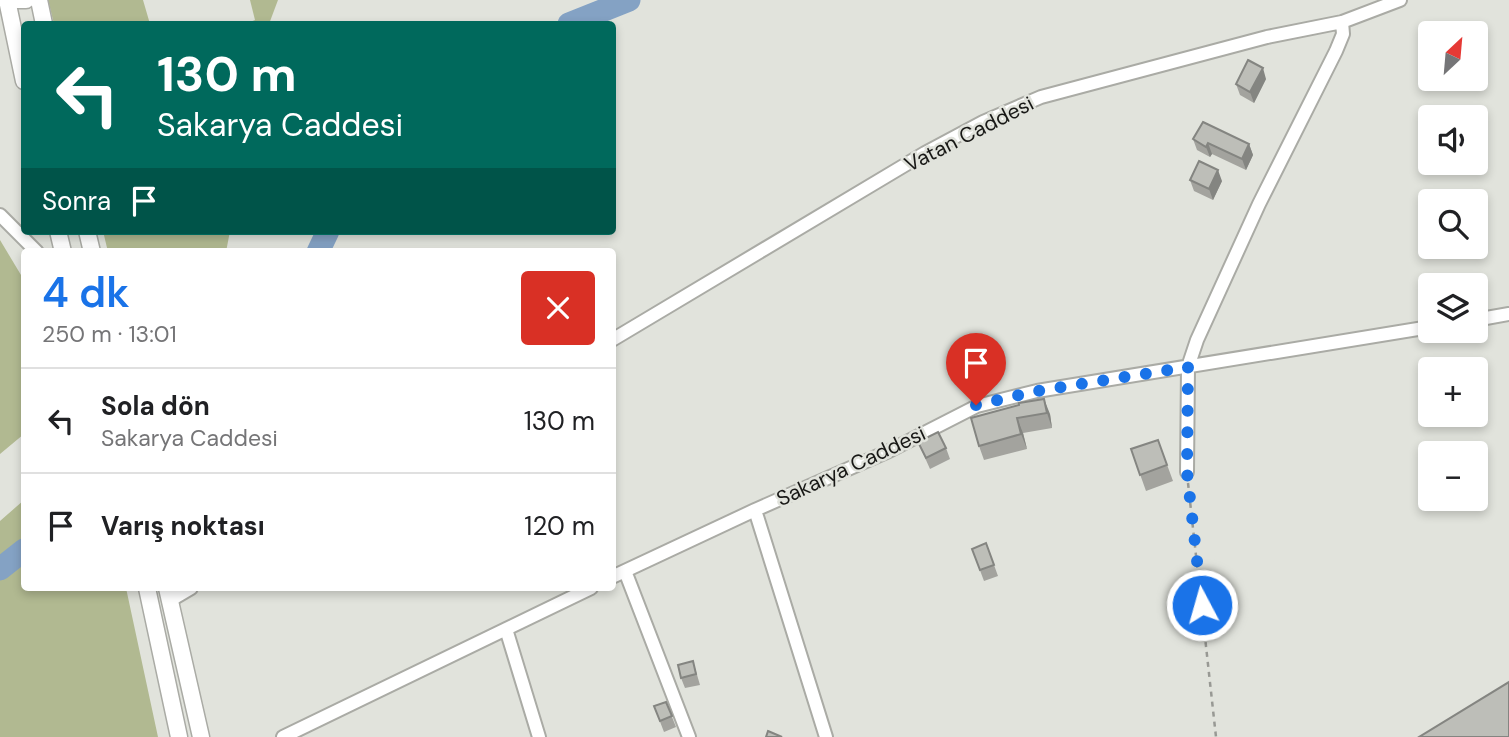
<!DOCTYPE html>
<html lang="tr">
<head>
<meta charset="utf-8">
<style>
	body { margin:0; font-family:"DM Sans",sans-serif; background:#f6f6f6; color:#202124; height:100vh; display:flex; flex-direction:column; font-size:26px; white-space:nowrap }
	* { box-sizing:border-box; margin:0 }
	p { font-size:23px; color:#757577 }
	.icon { flex:none; width:38px; height:38px; fill:none; stroke:currentColor; stroke-width:2; stroke-linecap:round; stroke-linejoin:round }
	.map { position:relative; flex:1; overflow:hidden }
	.details { position:absolute; left:21px; top:248px; width:595px; height:343px; display:flex; flex-direction:column; background:#fff; border-radius:7px; box-shadow:0 4px 10px #0003 }
	.details>* { flex:none }
	.top-card { position:absolute; left:21px; top:21px; width:595px; height:214px; border-radius:7px; box-shadow:0 4px 10px #0003; background:#00695c; color:#fff; overflow:hidden }
	.needle { width:46px; rotate:26deg }
	.fabs { position:absolute; left:1418px; top:21px; display:grid; gap:14px }
	.fabs a { display:grid; place-items:center; width:70px; height:70px; border-radius:7px; background:#fff; box-shadow:0 4px 10px #0003; font-size:35px }
	.pin { position:absolute; display:grid; place-items:center; width:60px; height:60px; color:#fff; margin:-72px -30px; border-radius:50% 50% 50% 0; rotate:-45deg; box-shadow:0 0 7px #0007 }
	.pin .icon { rotate:45deg }
	.me { position:absolute; width:77px; margin:-38px; rotate:354deg; stroke-linejoin:round; filter:drop-shadow(0 0 5px #0008) }
	.turn { display:flex; align-items:center; gap:24px; height:147px; padding:0 21px; font-size:32px }
	.turn .icon { width:91px; height:91px; stroke-width:2.5 }
	.turn b { display:block; font-size:49px; line-height:60px }
	.then { display:flex; align-items:center; height:66px; padding:0 21px; background:#0003; gap:14px; font-size:26px }
	.round { display:grid; place-items:center; flex:none; width:74px; height:74px; border-radius:7px; background:#f6f6f6 }
	.head { display:flex; align-items:center; justify-content:space-between; height:119px; padding:0 21px }
	h1 { font-size:42px; font-weight:600; line-height:52px; color:#1a73e8 }
	ul { padding:0; list-style:none }
	li { display:flex; align-items:center; gap:21px; height:105px; padding:0 21px; border-top:2px solid #e0e0e0 }
	li div { flex:1 }
	li b { display:block; font-size:26px }
	li em { font-style:normal }
	.map>svg:first-child { display:block }
	.green { fill:#b1b991 }
	.lines { fill:none; stroke-linecap:round; stroke-linejoin:round }
	.river { stroke:#84a2c4; stroke-width:23 }
	.minor-casing { stroke:#aaaba5; stroke-width:16 }
	.major-casing { stroke:#aaaba5; stroke-width:19 }
	.path { stroke:#989994; stroke-width:2.5; stroke-dasharray:5 5; stroke-linecap:butt }
	.minor { stroke:#fff; stroke-width:12 }
	.major { stroke:#fff; stroke-width:16 }
	.wall { fill:#a3a39e }
	.shaded-wall { fill:#848581 }
	.building { fill:#bdbeb8; stroke:#848581; stroke-width:2 }
	.route { stroke:#1a73e8; stroke-width:12; stroke-dasharray:0 21.6 }
	.labels { text-anchor:middle; stroke-width:5; stroke-linejoin:round; paint-order:stroke }
	.street-label { font-size:21px; fill:#181816; stroke:#e1e3dc }
</style>
</head>
<body>
<div class="map">
<svg width="1509" height="737" viewBox="0 0 1509 737">
	<rect width="100%" height="100%" fill="#e1e3dc"/>
	<path class="green" d="M 48,0 L 143,0 L 150,24 L 54,24 Z
		M 250,0 L 278,0 L 269,24 L 245,24 L 255,20 Z
		M 103,231 L 230,231 L 226,252 L 108,252 Z
		M 0,240 L 24,280 L 24,434 L 0,454 Z
		M 24,500 L 24,588 L 126,588 L 158,737 L 0,737 L 0,521 Z"/>
	<g class="lines">
		<path class="river" d="M 569,24 L 629,0
			M 318,252 L 328,231
			M 0,569 L 24,550"/>
		<g class="minor-casing">
			<path id="minor" d="M 0,215 L 37,252
				M 1475,320 L 1509,314
				M 612,340 L 925,153 L 983,122 L 1041,97 L 1267,37 L 1342,22 L 1400,0
				M 1187,472 L 1188,367 L 1197,340 L 1259,204 L 1336,51 L 1343,34 L 1342,22
				M 755,510 L 826,737
				M 625,571 L 689,737
				M 612,577 L 755,510 L 889,451 L 977,406 L 1037,391 L 1430,327
				M 169,601 L 191,588
				M 506,629 L 539,737
				M 283,737 L 591,588"/>
		</g>
		<g class="major-casing">
			<path id="major" d="M 7,0 L 24,81
				M 14,0 L 26,0
				M 39,0 L 44,24
				M 58,231 L 63,252
				M 87,231 L 92,252
				M 147,588 L 179,737
				M 167,588 L 201,737"/>
		</g>
		<path class="path" d="M 1188,483 L 1216,737"/>
		<use href="#minor" class="minor"/>
		<use href="#major" class="major"/>
	</g>
	<path class="wall" d="M 1266,79 L 1254,103 L 1240,95 L 1236,84 Z
		M 1193,139 L 1249,144 L 1253,155 L 1246,170 L 1212,154 L 1210,157 L 1197,150 Z
		M 1190,180 L 1222,181 L 1213,200 L 1194,191 Z
		M 1019,405 L 1050,414 L 1052,428 L 1023,433 L 1027,449 L 984,460 L 979,446 Z
		M 1158,440 L 1173,481 L 1146,491 L 1131,449 Z
		M 918,442 L 946,448 L 950,459 L 930,469 Z
		M 986,543 L 998,576 L 984,581 L 972,549 Z
		M 693,661 L 700,685 L 685,688 L 681,678 Z
		M 666,702 L 676,727 L 664,732 L 654,706 Z"/>
	<path class="shaded-wall" d="M 1263,68 L 1266,79 L 1254,103 L 1250,92 Z
		M 1208,143 L 1212,154 L 1210,157 L 1206,147 Z
		M 1249,144 L 1253,155 L 1246,170 L 1242,159 Z
		M 1218,170 L 1222,181 L 1213,200 L 1209,189 Z
		M 1044,399 L 1050,414 L 1052,428 L 1047,413 Z
		M 1017,418 L 1023,433 L 1027,449 L 1021,434 Z"/>
	<path class="building" d="M 1248,60 L 1263,68 L 1250,92 L 1236,84 Z
		M 1203,122 L 1249,144 L 1242,159 L 1208,143 L 1206,147 L 1193,139 Z
		M 1199,161 L 1218,170 L 1209,189 L 1190,180 Z
		M 1044,399 L 1047,413 L 1017,418 L 1021,434 L 979,446 L 971,418 L 1019,405 L 1019,403 Z
		M 938,432 L 946,448 L 926,458 L 918,442 Z
		M 1158,440 L 1167,465 L 1140,475 L 1131,449 Z
		M 986,543 L 994,565 L 980,570 L 972,549 Z
		M 693,661 L 696,674 L 681,678 L 678,665 Z
		M 1509,682 L 1509,737 L 1419,737 Z
		M 666,702 L 672,716 L 660,721 L 654,706 Z
		M 768,731 L 782,737 L 766,737 Z"/>
	<g class="lines">
		<path class="route" d="M 976,405 L 1037,391 L 1188,367 L 1187,472 L 1202,605"/>
	</g>
	<g class="labels">
		<g class="street-label">
			<text transform="translate(969 134) rotate(-27)" y="7">Vatan Caddesi</text>
			<text transform="translate(851 466) rotate(-25)" y="7">Sakarya Caddesi</text>
		</g>
	</g>
</svg>
<div class="fabs">
<a><svg class="needle" viewBox="-14 -14 28 28"><path d="M0-13l5 13h-10z" fill="#e53935"/><path d="M0 13l5-13h-10z" fill="#757577"/></svg></a>
<a><svg class="icon" aria-label="sound" viewBox="0 0 24 24"><path d="M4 9h4l5-4v14l-5-4H4zM17 9q2 3 0 6"/></svg></a>
<a><svg class="icon" aria-label="search" viewBox="0 0 24 24"><circle cx="10" cy="10" r="6"/><path d="M15 15l6 6"/></svg></a>
<a><svg class="icon" aria-label="layers" viewBox="0 0 24 24"><path d="M12 4l9 5-9 5-9-5zM3 14l9 5 9-5"/></svg></a>
<a>+</a>
<a>−</a>
</div>
<div class="pin" style="left:976px;top:405px;background:#d93025"><svg class="icon" aria-label="arrive" viewBox="0 0 24 24"><path d="M6 21V4h12l-3 4 3 4H6"/></svg></div>
<svg class="me" style="left:1202px;top:605px" viewBox="-20 -20 40 40"><circle r="17" fill="#1a73e8" stroke="#fff" stroke-width="3"/><path d="M0-11L8 9 0 5-8 9z" fill="#fff"/></svg>
<div class="top-card">
<div class="turn"><svg class="icon" aria-label="left" viewBox="0 0 24 24"><path d="M17 20v-9H6M10 6l-5 5 5 5"/></svg><div><b>130 m</b>Sakarya Caddesi</div></div>
<div class="then">Sonra<svg class="icon" aria-label="arrive" viewBox="0 0 24 24"><path d="M6 21V4h12l-3 4 3 4H6"/></svg></div>
</div>
<section class="details">
<div class="head"><div><h1>4 dk</h1><p>250 m · 13:01</p></div><a class="round" style="background:#d93025;color:#fff"><svg class="icon" aria-label="close" viewBox="0 0 24 24"><path d="M6 6l12 12M18 6L6 18"/></svg></a></div>
<ul>
<li><svg class="icon" aria-label="left" viewBox="0 0 24 24"><path d="M17 20v-9H6M10 6l-5 5 5 5"/></svg><div><b>Sola dön</b><p>Sakarya Caddesi</p></div><em>130 m</em></li>
<li><svg class="icon" aria-label="arrive" viewBox="0 0 24 24"><path d="M6 21V4h12l-3 4 3 4H6"/></svg><div><b>Varış noktası</b></div><em>120 m</em></li>
</ul>
</section>
</div>
</body>
</html>
